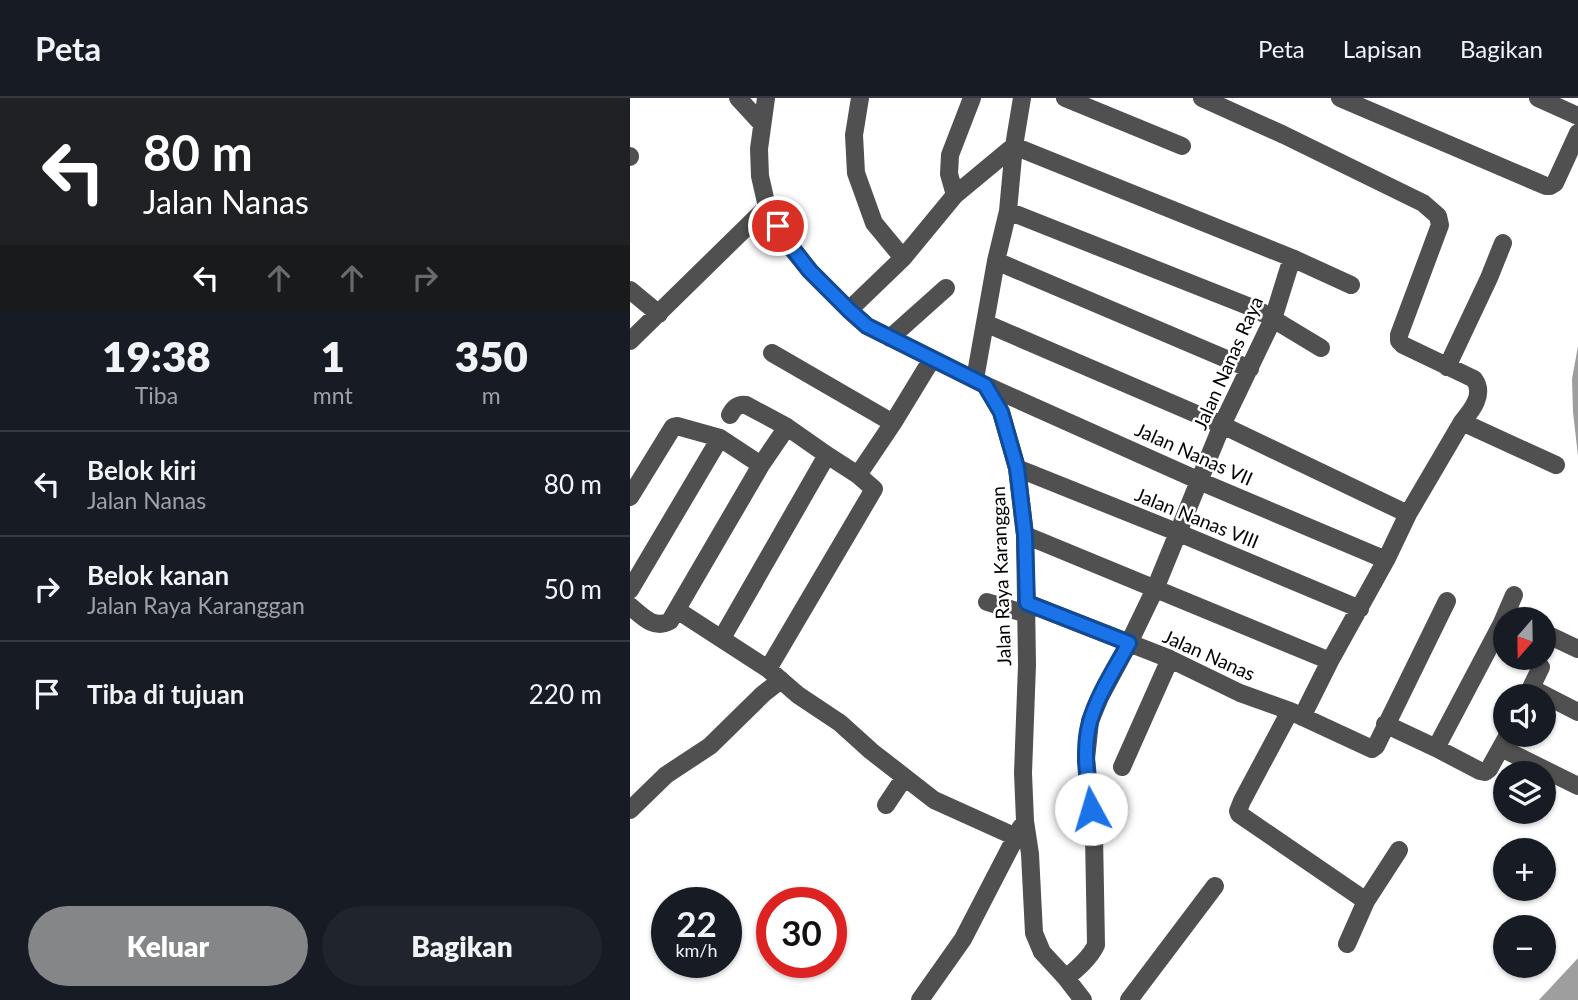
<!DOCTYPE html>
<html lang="id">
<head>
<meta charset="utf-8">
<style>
	body { margin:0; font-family:Lato,sans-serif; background:#20242c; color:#f1f3f6; height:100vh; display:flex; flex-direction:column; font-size:26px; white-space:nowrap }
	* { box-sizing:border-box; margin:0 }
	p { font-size:23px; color:#9ea1a6 }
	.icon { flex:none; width:38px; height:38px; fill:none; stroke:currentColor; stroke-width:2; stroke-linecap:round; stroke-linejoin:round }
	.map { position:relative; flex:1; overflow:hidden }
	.sheet { display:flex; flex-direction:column; background:#171b24; width:630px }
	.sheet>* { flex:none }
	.guide { background:#202124; color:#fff; overflow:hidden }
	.needle { width:46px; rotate:200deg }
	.tools { position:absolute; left:863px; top:509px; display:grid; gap:14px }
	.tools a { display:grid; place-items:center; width:63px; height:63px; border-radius:50%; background:#171b24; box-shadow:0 2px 5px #0004; font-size:35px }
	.speed { position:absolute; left:21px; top:789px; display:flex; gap:14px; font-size:35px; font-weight:700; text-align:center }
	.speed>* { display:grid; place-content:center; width:91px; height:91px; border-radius:50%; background:#171b24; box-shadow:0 2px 5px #0004; line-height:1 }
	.speed small { font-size:18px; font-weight:400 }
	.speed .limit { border:10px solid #d22; background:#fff; color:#111 }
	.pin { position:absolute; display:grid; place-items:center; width:60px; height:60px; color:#fff; margin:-30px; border:4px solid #fff; border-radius:50%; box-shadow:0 2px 7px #0007 }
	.me { position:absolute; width:77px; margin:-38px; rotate:354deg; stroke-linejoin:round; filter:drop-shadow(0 0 5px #0008) }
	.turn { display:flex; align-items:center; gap:24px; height:147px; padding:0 28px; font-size:32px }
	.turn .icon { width:91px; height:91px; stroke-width:2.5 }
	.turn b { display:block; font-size:49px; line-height:60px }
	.lanes { display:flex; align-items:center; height:66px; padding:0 28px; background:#0003; justify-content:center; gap:35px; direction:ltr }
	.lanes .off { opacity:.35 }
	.eta { display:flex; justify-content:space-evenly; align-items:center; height:119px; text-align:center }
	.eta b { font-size:42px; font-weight:800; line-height:49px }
	.button { display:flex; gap:14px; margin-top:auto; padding:14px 28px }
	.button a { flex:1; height:80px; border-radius:42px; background:#858687; color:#fff; font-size:28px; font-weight:800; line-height:80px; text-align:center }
	.button a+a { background:#20242c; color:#f1f3f6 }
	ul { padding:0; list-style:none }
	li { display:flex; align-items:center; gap:21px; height:105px; padding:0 28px; border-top:2px solid #363941 }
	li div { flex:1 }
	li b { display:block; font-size:26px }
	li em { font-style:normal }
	header { display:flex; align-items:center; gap:42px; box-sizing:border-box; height:98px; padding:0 35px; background:#171b24; border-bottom:2px solid #363941 }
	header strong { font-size:33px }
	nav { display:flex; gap:38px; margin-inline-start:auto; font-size:24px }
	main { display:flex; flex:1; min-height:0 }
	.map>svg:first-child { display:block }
	.water { fill:#9e9e9e }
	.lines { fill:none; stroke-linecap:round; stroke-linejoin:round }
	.minor { stroke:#505050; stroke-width:18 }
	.route-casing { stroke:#114b97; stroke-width:18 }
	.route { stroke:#1a73e8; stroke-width:12 }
	.labels { text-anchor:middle; stroke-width:5; stroke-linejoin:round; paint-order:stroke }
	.street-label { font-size:19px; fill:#000; stroke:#fff }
</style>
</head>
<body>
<header>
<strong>Peta</strong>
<nav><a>Peta</a><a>Lapisan</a><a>Bagikan</a></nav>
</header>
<main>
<section class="sheet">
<div class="guide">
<div class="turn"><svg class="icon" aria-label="left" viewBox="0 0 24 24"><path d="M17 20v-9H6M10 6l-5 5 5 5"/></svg><div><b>80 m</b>Jalan Nanas</div></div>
<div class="lanes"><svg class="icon" aria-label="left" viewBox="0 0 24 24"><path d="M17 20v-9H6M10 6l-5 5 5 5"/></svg><svg class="icon off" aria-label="ahead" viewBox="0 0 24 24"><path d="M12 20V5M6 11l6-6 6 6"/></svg><svg class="icon off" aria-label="ahead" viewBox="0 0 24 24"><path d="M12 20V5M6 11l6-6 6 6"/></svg><svg class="icon off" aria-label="right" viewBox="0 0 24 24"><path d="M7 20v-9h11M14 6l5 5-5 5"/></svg></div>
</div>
<div class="eta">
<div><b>19:38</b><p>Tiba</p></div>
<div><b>1</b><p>mnt</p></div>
<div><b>350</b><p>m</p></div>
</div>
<ul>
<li><svg class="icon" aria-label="left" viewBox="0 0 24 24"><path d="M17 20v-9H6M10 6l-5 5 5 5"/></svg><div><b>Belok kiri</b><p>Jalan Nanas</p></div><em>80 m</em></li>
<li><svg class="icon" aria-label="right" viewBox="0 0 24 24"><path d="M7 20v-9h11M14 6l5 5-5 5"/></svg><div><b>Belok kanan</b><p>Jalan Raya Karanggan</p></div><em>50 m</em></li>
<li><svg class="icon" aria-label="arrive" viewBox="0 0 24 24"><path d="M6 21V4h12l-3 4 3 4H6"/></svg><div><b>Tiba di tujuan</b></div><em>220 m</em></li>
</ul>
<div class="button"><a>Keluar</a><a>Bagikan</a></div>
</section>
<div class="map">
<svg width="948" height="902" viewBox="0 0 948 902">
	<rect width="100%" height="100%" fill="#fff"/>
	<path class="water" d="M 948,248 L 948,358 L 943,314 L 942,281 Z
		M 948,860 L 948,902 L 909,902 Z"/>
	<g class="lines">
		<path class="minor" d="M 108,0 L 131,25
			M 136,0 L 129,51 L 130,78 L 137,109 L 159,147 L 180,173 L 219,212 L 237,228 L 355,287 L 371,314 L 387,370 L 395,437 L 397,567 L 393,675 L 395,723 L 400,756 L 404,835 L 412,854 L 436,880 L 453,902
			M 230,0 L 224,37 L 226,75 L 244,125 L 273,160
			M 435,0 L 552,48
			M 572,0 L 654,37 L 793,105 L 808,118 L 810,127 L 769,237 L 769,243 L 773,247 L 844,281 C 855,296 842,312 832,324 L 778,416 L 756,462 L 700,563 L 672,619
			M 710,0 L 916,88 L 920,88 L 925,85 L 948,35
			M 908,0 L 948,18
			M 0,58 L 0,59
			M 325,97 L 319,76 L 320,57 L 342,0
			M 378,113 L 628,212 L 691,250
			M 366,163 L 620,271
			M 0,192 L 29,216
			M 219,212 L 273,160 L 325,97 L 384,48 L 662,160 L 721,187
			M 355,225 L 592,327 L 778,416
			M 260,240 L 316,190
			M 0,243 L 137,109
			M 142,255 L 263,325
			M 817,269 L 859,180 L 873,145
			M 345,281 L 366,163 L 378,113 L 384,48 L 392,0
			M 355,287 L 581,388 L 756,462
			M 100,317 C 104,309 108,306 116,307 L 157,329 L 197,357 L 228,377 L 244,391 L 138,571
			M 832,324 L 926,367
			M 387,370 L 549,435 L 730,511
			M 228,377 L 263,325 L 302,261
			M 0,399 L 43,329 L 47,328 L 90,340 L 131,367
			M 395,437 L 700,563
			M 0,492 L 90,340
			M 357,504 L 397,516
			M 397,505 L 540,561 L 610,595 L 660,613 L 742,651 L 746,648 L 817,503
			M 0,508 C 12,518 24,532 40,523 L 131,367 L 157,329
			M 47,512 L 138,571 L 168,597 L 210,625 L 241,653 L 304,702 L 386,739
			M 914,535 L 948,551
			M 92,540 L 197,357
			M 901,590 L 948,614
			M 897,598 L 911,569
			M 660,613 L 612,703 L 608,713 L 609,716 L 736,803
			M 755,626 L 806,650 L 850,673 L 855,674 L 859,671 L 878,637
			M 806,650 L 871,527 L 884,497
			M 871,650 L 948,688
			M 492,669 L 540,561
			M 256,707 L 274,680
			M 0,712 L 36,677 L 80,648 L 133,596 L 151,582
			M 717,846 L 736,803 L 769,752
			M 436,880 C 447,871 460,860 466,847 L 464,737 L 456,661 L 460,623 L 470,599 L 499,545 L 525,491 L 592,327 L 643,221 L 662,160
			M 290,902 L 333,841 L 391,729
			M 499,902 L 585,788"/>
	</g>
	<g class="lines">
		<g class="route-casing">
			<path id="route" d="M 148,128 L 159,146 L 180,173 L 219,212 L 237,228 L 355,287 L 371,314 L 387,370 L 395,437 L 397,505 L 499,545 C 486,569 467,598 460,624 C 452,652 458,683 461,711"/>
		</g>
		<use href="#route" class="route"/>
	</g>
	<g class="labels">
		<g class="street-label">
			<text transform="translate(598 265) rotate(-66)" y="7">Jalan Nanas Raya</text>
			<text transform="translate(564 356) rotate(24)" y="7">Jalan Nanas VII</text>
			<text transform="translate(567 420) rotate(22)" y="7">Jalan Nanas VIII</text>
			<text transform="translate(371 478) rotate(-92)" y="7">Jalan Raya Karanggan</text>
			<text transform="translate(579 557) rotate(24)" y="7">Jalan Nanas</text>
		</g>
	</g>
</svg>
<div class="tools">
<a><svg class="needle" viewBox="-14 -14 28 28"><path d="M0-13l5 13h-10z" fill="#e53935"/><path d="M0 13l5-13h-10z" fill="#9ea1a6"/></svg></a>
<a><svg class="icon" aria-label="sound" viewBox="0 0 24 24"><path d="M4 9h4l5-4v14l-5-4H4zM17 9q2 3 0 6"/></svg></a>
<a><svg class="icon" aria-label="layers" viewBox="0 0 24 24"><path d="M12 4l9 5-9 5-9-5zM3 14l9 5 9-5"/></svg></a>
<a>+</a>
<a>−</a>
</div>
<div class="speed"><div>22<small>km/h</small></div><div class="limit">30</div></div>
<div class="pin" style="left:148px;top:128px;background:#d93025"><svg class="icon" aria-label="arrive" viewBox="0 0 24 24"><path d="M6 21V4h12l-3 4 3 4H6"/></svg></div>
<svg class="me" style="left:461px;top:711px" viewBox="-20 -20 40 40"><circle r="19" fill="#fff"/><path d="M0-13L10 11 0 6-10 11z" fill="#1a73e8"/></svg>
</div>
</main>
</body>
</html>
